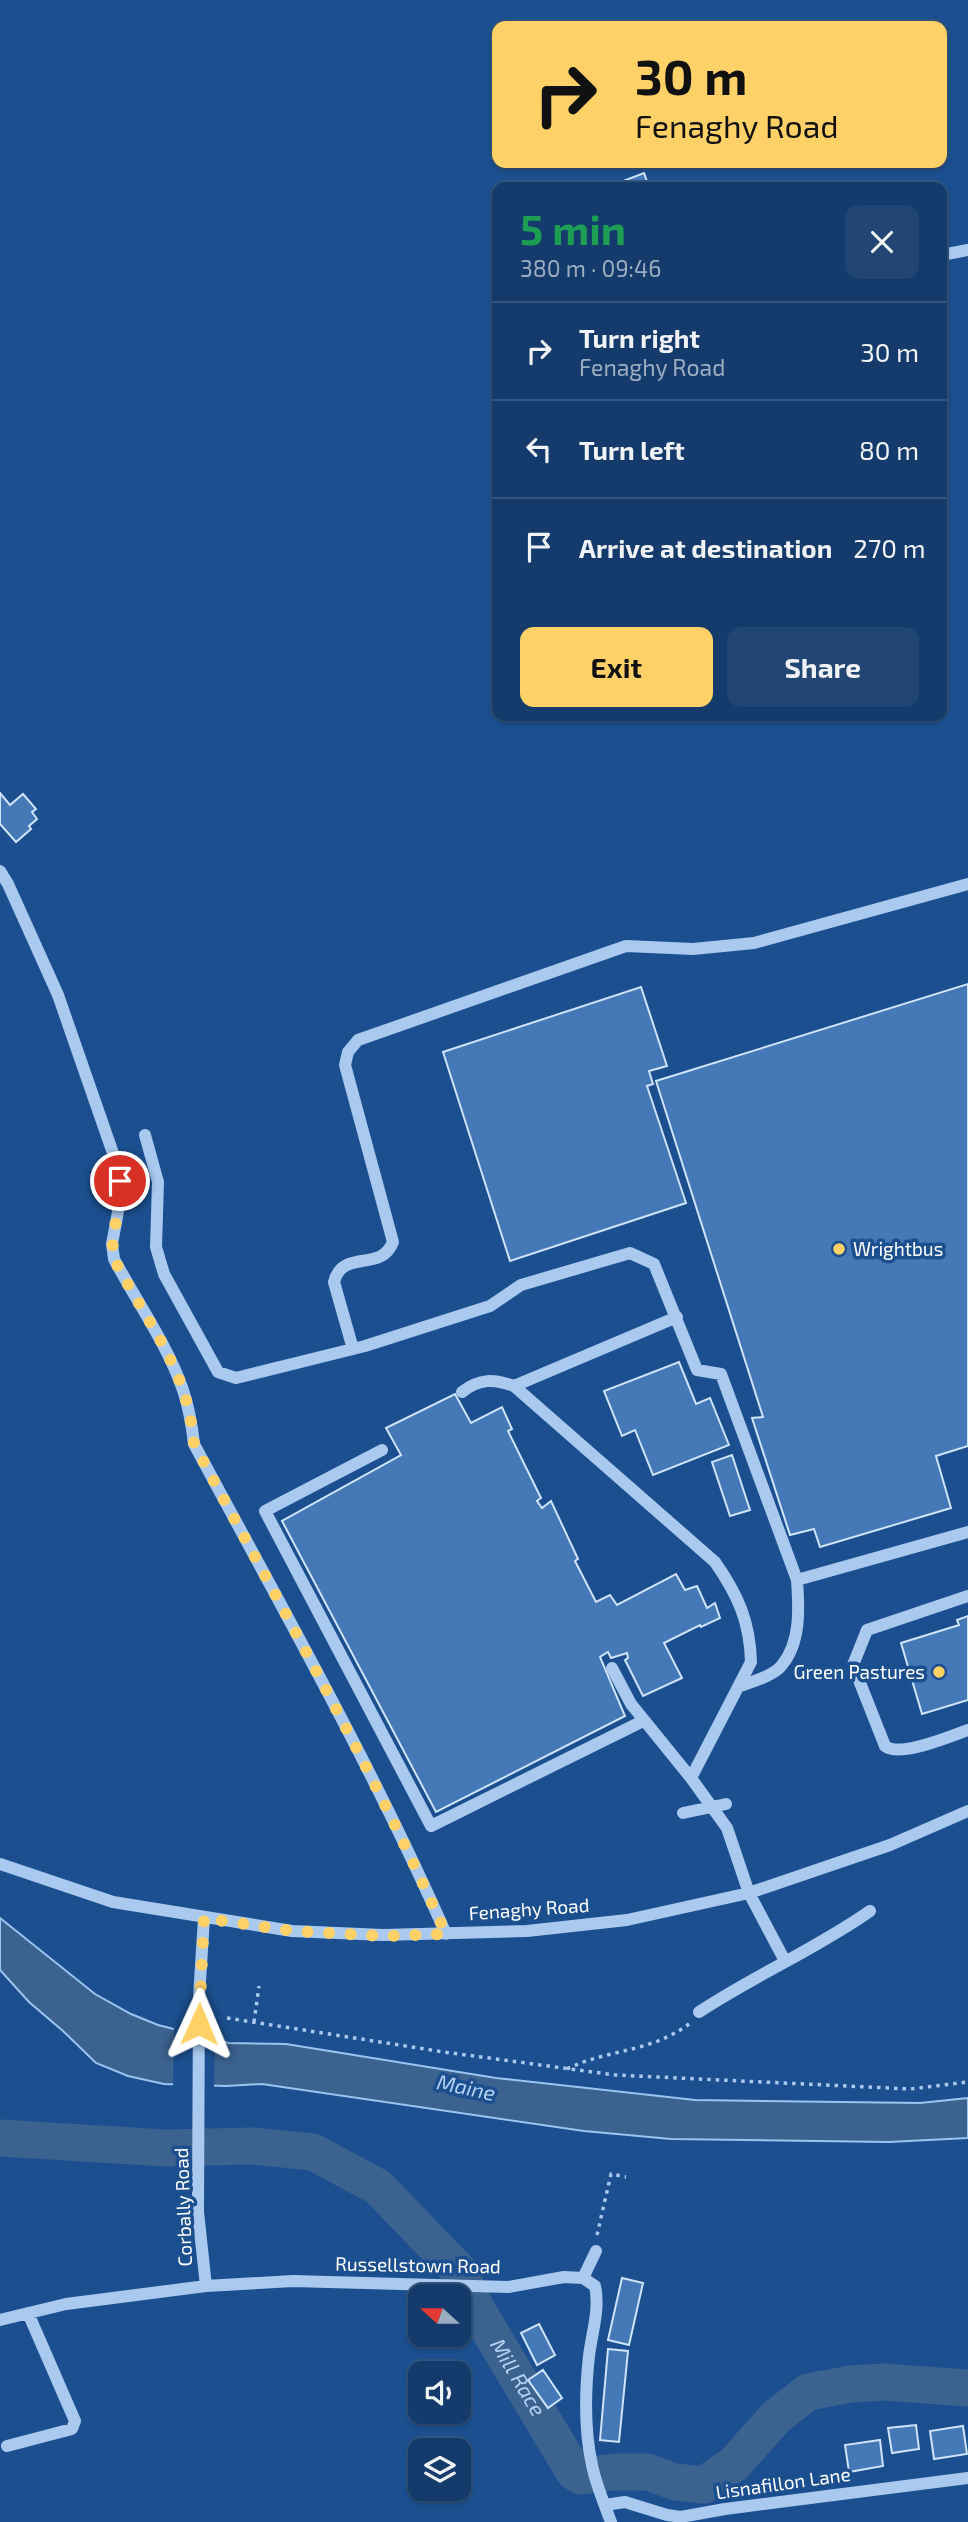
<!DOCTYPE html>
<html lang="en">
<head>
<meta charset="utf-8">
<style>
	body { margin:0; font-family:"Exo 2",sans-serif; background:#214673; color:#f1f3f6; height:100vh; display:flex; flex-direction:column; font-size:26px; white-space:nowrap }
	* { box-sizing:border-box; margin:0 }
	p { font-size:23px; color:#9dadc1 }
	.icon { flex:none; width:38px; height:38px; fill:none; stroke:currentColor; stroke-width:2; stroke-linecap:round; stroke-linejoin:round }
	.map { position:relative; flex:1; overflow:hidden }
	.panel { position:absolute; left:492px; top:182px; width:455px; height:539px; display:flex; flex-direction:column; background:#143b6b; border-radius:14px; box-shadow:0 2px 5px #0004,0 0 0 2px #33557e }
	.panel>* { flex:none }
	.banner { position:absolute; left:492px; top:21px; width:455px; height:147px; border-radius:14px; box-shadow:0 2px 5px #0004,0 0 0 2px #33557e; background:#ffd166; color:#111; overflow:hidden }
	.needle { width:46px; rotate:291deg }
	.controls { position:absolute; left:408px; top:2284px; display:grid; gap:14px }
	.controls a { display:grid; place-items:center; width:63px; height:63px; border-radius:14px; background:#143b6b; box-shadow:0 2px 5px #0004,0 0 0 2px #33557e; font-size:35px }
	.pin { position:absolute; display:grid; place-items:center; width:60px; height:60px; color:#fff; margin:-30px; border:4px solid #fff; border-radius:50%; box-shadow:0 2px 7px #0007 }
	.me { position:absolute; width:77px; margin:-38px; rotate:1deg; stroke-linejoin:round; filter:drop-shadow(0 0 5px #0008) }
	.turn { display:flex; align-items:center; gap:24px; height:147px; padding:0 28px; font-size:32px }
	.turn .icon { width:91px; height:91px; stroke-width:2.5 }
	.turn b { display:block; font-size:49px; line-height:60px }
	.round { display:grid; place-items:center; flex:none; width:74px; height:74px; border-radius:14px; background:#214673 }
	.summary { display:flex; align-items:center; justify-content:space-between; height:119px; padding:0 28px }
	h1 { font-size:42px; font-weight:700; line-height:52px; color:#1e9e55 }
	.primary-button { display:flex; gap:14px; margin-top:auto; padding:14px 28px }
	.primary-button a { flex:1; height:80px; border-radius:14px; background:#ffd166; color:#111; font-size:28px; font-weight:700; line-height:80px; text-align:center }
	.primary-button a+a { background:#214673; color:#f1f3f6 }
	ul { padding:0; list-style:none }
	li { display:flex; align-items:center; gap:21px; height:98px; padding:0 28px; border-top:2px solid #33557e }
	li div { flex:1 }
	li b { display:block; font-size:26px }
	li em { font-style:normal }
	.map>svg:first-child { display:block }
	.water { fill:#3c6290; stroke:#9cc4f0; stroke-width:2 }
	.pier { fill:#1b4f8f }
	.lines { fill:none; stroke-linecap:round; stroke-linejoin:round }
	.river { stroke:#3c6290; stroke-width:37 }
	.building { fill:#4478b7; stroke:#cfe3fa; stroke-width:2 }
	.path { stroke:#a9c9ee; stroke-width:3.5; stroke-dasharray:3.5 5; stroke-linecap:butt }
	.minor { stroke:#a9c9ee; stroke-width:12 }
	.route { stroke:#ffd166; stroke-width:12; stroke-dasharray:0 21.6 }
	.poi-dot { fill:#ffd166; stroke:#1b4f8f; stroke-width:2.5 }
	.labels { text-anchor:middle; stroke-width:7; stroke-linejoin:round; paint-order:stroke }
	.poi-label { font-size:19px; fill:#fff; stroke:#1b4f8f; text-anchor:start }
	.street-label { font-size:19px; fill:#fff; stroke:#1b4f8f }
	.water-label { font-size:21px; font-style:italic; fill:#b5d3f5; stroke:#1b4f8f }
</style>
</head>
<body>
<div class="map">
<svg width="968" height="2522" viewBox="0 0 968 2522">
	<rect width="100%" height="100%" fill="#1b4f8f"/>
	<path class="water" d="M 0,1918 L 95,1994 L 131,2014 L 158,2025 L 229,2043 L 286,2044 L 496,2078 L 695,2100 L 920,2103 L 968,2098 L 968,2138 L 889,2142 L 671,2139 L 584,2131 L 262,2084 L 226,2086 L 164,2084 L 128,2076 L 96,2063 L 63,2031 L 29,2002 L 0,1970 Z"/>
	<path class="pier" d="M 174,2025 L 215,2036 L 214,2089 L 173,2088 Z"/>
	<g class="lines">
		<path class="river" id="s1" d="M 0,2138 L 165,2148 L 253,2146 L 313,2152 L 378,2187 L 459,2271 L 477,2310 L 574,2472 L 581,2476 L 615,2472 L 648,2472 L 675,2482 L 704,2485 L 734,2464 L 776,2417 L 808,2392 L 851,2384 L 883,2382 L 968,2388"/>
	</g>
	<path class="building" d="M 644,173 L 649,187 L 625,187 L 623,181 Z
		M 0,793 L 10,805 L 23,794 L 36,809 L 32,812 L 37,819 L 29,826 L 31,829 L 16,842 L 0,824 Z
		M 968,984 L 968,1446 L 936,1456 L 951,1508 L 820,1547 L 814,1529 L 790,1535 L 752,1418 L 763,1417 L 656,1081 Z
		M 641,987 L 667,1066 L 649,1071 L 653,1084 L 647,1086 L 686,1203 L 510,1261 L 443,1052 Z
		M 679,1362 L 696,1404 L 710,1398 L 729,1445 L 653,1475 L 635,1430 L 622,1436 L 604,1391 Z
		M 455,1394 L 471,1423 L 502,1407 L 512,1429 L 508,1431 L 541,1498 L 537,1501 L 542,1508 L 551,1501 L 578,1559 L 575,1561 L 596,1602 L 610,1595 L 617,1605 L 676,1574 L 685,1590 L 697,1586 L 707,1608 L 715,1603 L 720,1618 L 701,1627 L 700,1625 L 664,1643 L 682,1678 L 643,1696 L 625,1660 L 628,1658 L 627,1653 L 611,1658 L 608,1652 L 600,1657 L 625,1716 L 436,1812 L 282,1521 L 401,1455 L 386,1428 Z
		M 732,1455 L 750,1510 L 730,1516 L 712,1462 Z
		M 968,1616 L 968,1700 L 922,1714 L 901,1643 L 959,1625 L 957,1620 Z
		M 622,2278 L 643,2283 L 629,2345 L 608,2340 Z
		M 539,2324 L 555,2355 L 537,2365 L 521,2333 Z
		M 608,2349 L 628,2351 L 619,2442 L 600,2440 Z
		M 543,2370 L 562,2398 L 548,2408 L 528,2380 Z
		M 916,2425 L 919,2449 L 892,2453 L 888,2428 Z
		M 963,2426 L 967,2454 L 934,2459 L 930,2431 Z
		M 880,2440 L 883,2466 L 849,2472 L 845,2445 Z"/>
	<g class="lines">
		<path class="path" d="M 227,2018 L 444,2052 L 615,2075 L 910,2089 L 968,2082
			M 254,2022 L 259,1986
			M 567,2069 C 607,2049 650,2053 689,2024
			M 597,2235 L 611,2174 L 626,2177"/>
		<path class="minor" d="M 942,255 L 968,250
			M 0,871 L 8,884 L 58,995 L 115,1159 L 122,1190 L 112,1244 L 114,1259 C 137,1302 167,1344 183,1390 C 189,1408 192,1426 194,1444 C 281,1606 372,1766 446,1934
			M 145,1135 L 158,1182 L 156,1247 L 164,1274 L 218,1372 L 236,1378 L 365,1346 L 490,1306 L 521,1285 L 630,1253 L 654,1264 L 697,1370 L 721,1374 L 797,1580 C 799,1608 801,1642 782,1665 C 774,1676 751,1682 738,1687
			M 353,1349 L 334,1282 C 343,1248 381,1273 393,1242 L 345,1065 L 348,1052 L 358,1040 L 626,946 L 693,949 L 754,943 L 968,884
			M 514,1386 L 677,1317
			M 462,1392 C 480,1378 494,1379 514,1386 L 715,1562 C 738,1595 750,1622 751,1662 L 691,1778
			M 382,1450 L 265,1511 L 431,1826 L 643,1721
			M 797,1580 L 968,1532
			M 968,1596 L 867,1630 L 853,1665 L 885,1746 C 900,1758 950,1736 968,1730
			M 612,1668 L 631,1704 L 691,1778 L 727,1828 L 749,1893 L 785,1961
			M 683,1813 L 726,1804
			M 0,1864 L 113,1902 L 292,1931 L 383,1935 L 527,1931 L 627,1920 L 749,1893 L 890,1845 L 968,1811
			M 204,1918 L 199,1997 L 198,2212 L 206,2286
			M 699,2012 C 755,1975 816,1949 870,1911
			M 583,2278 L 596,2251
			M 0,2320 L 66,2304 L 206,2286 L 293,2281 L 508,2287 L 564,2277 L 583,2278 L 595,2286 C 600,2309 592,2332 589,2356 C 585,2392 584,2429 592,2465 C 596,2485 604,2503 611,2522
			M 7,2446 L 72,2429 L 75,2421 L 28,2313
			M 605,2505 L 625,2502 L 667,2515 L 681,2517 L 725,2509 L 968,2478"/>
	</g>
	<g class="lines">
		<path class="route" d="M 120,1181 C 124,1207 108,1233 114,1259 C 136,1302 167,1344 183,1390 C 189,1408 192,1426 194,1444 C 281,1606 371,1766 446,1934 L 383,1936 L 292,1931 L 204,1918 L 199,2024"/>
	</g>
	<g class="poi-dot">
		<circle cx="839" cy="1249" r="7"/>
		<circle cx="939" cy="1672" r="7"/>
	</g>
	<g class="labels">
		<g class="poi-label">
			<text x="853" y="1256">Wrightbus</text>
			<text x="925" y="1679" text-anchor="end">Green Pastures</text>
		</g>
		<g class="street-label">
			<text transform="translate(529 1909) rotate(-4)" y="7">Fenaghy Road</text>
			<text transform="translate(183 2207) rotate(-92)" y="7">Corbally Road</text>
			<text transform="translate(418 2265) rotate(1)" y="7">Russellstown Road</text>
			<text transform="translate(783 2483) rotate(-8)" y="7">Lisnafillon Lane</text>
		</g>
		<g class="water-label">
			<text transform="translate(466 2088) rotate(12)" y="7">Maine</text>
			<text dy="7" stroke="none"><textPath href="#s1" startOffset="626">Mill Race</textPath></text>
		</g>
	</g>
</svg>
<div class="controls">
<a><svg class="needle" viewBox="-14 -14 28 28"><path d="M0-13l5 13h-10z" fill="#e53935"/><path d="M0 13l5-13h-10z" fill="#9dadc1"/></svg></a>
<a><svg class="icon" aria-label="sound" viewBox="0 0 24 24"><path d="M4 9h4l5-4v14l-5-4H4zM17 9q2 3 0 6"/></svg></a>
<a><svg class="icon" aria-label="layers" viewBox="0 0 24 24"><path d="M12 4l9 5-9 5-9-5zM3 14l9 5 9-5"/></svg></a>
</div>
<div class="pin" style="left:120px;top:1181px;background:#d93025"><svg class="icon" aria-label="arrive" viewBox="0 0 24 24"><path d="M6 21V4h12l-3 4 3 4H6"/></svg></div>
<svg class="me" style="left:199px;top:2024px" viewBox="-20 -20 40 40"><path d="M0-17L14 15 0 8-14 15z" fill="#ffd166" stroke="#fff" stroke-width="4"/></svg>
<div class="banner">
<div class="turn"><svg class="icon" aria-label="right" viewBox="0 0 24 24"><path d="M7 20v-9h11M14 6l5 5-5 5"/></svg><div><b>30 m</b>Fenaghy Road</div></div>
</div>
<section class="panel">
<div class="summary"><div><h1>5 min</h1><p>380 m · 09:46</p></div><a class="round"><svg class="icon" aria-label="close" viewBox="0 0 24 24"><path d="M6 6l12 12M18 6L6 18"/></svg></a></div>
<ul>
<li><svg class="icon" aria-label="right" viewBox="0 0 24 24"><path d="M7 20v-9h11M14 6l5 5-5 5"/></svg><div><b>Turn right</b><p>Fenaghy Road</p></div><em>30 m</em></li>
<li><svg class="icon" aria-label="left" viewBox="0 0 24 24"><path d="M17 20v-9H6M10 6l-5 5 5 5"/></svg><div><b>Turn left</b></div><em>80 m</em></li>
<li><svg class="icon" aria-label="arrive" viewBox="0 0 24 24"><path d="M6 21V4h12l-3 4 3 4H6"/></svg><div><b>Arrive at destination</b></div><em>270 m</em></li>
</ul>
<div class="primary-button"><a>Exit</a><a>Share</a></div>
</section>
</div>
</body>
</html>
